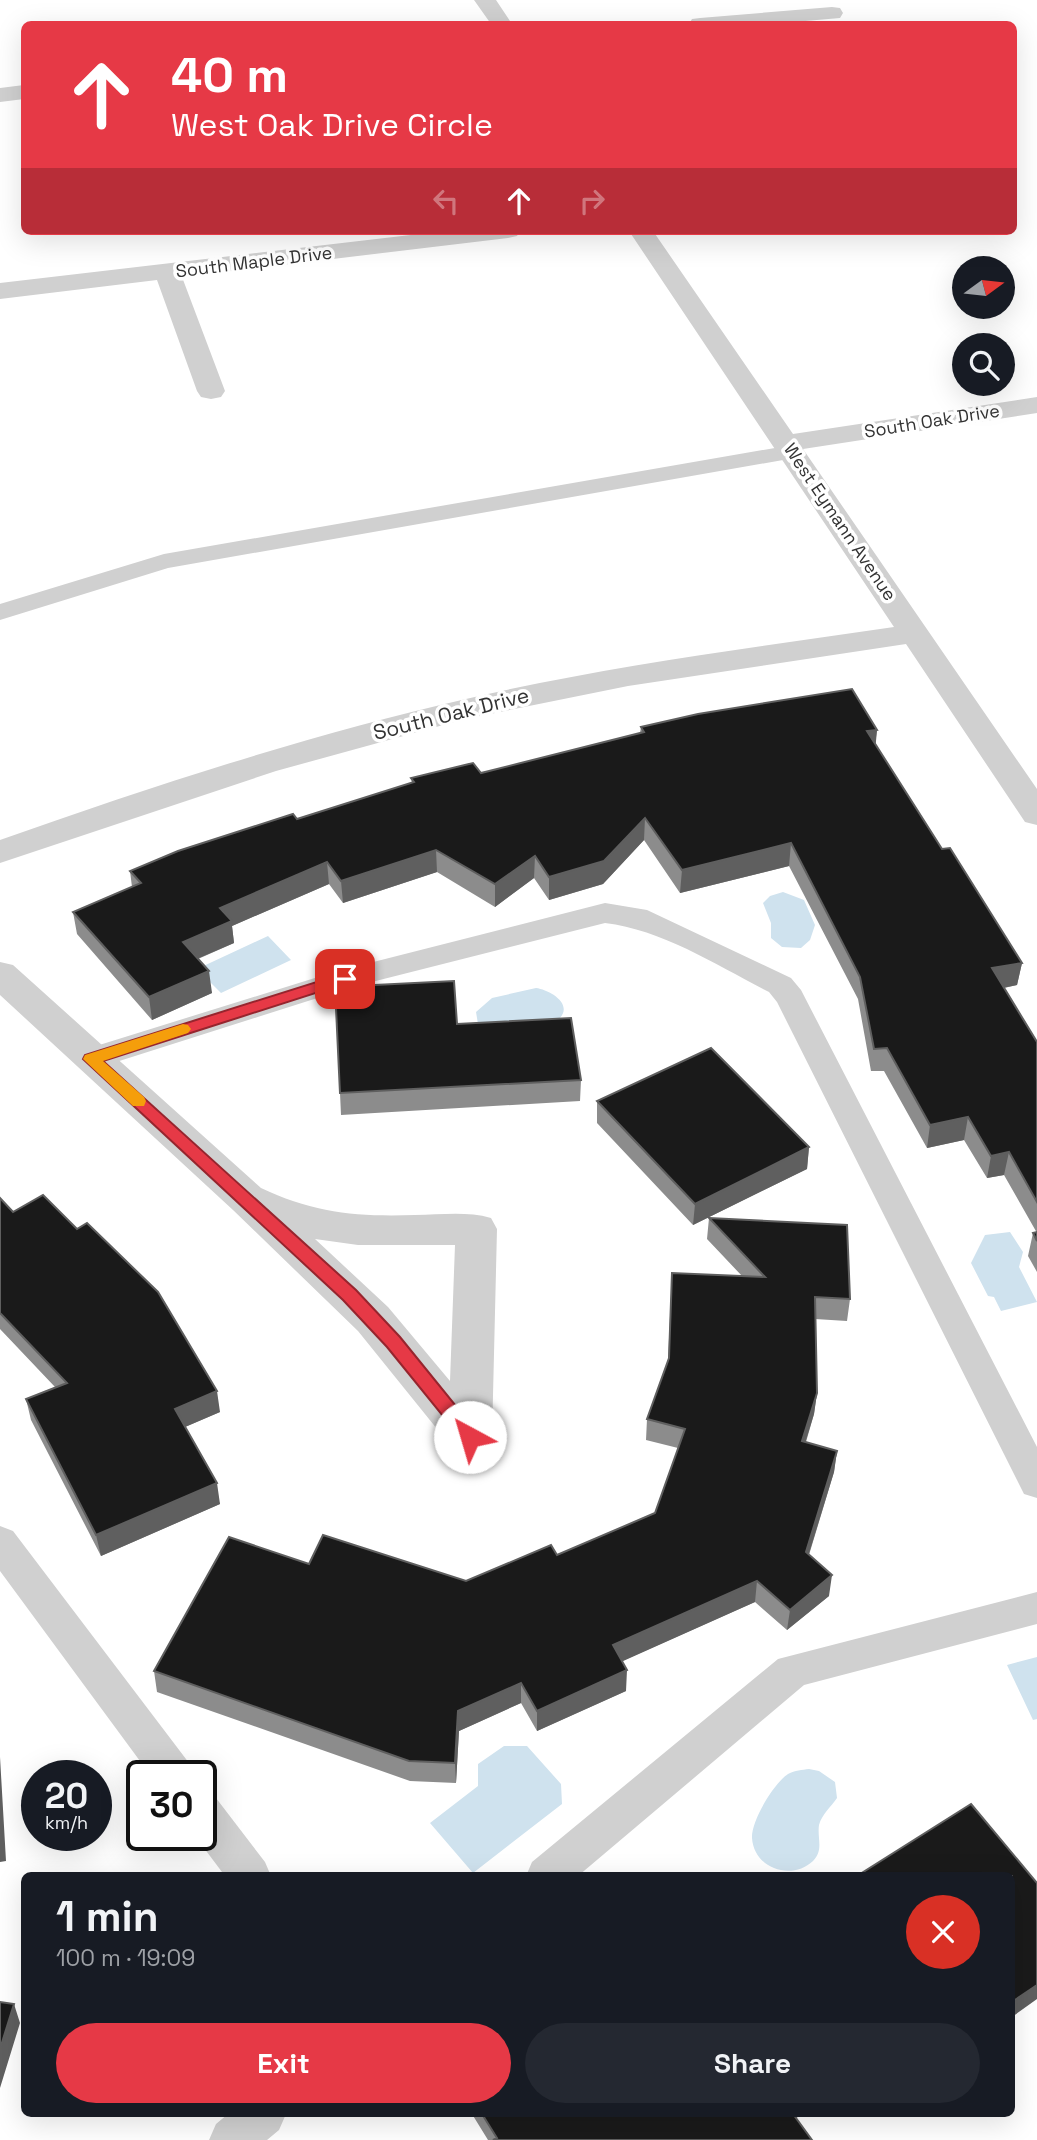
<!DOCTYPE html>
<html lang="en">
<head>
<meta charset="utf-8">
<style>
	body { margin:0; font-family:"Space Grotesk",sans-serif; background:#242831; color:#f1f3f6; height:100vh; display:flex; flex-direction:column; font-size:26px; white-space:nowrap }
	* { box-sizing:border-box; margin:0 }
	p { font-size:23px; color:#9ea1a6 }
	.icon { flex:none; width:38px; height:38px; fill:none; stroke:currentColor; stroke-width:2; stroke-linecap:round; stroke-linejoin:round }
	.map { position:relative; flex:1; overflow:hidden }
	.side { position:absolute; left:21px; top:1872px; width:994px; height:245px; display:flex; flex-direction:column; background:#171b24; border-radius:10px; box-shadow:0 7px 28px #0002 }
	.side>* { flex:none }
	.top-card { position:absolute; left:21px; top:21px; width:996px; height:214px; border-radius:10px; box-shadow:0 7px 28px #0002; background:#e63946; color:#fff; overflow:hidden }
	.needle { width:46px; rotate:75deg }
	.buttons { position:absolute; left:952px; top:256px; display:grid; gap:14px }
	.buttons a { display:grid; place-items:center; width:63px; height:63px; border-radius:50%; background:#171b24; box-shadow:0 7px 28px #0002; font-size:35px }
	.speed { position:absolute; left:21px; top:1760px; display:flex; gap:14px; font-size:35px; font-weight:700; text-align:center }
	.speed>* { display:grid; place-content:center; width:91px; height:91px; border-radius:50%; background:#171b24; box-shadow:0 7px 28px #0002; line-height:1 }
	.speed small { font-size:18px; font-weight:400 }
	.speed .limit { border:4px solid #111; border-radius:10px; background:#fff; color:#111 }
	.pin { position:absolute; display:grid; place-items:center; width:60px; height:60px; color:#fff; margin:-30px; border-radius:14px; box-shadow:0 4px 10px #0006 }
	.me { position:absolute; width:77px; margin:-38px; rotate:321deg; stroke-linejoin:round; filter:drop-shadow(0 0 5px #0008) }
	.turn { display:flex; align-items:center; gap:24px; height:147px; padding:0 35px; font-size:32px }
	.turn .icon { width:91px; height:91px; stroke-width:2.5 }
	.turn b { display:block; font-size:49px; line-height:60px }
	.lanes { display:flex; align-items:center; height:66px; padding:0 35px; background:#0003; justify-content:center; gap:35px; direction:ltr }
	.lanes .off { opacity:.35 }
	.round { display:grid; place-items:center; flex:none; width:74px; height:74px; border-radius:37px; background:#242831 }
	.headline { display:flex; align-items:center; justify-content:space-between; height:119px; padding:0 35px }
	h1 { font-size:42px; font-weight:700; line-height:52px }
	.button { display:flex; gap:14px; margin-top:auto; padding:14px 35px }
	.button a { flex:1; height:80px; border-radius:42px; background:#e63946; color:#fff; font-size:28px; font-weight:700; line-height:80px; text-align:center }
	.button a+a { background:#242831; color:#f1f3f6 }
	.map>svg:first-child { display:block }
	.water { fill:#cfe2ee }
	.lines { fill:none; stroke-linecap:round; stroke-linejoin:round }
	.lane { fill:#d0d0d0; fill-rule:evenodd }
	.street { fill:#d0d0d0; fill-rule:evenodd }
	.wall { fill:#8c8c8c }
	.shaded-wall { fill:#5f5f5f }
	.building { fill:#1a1a1a; stroke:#5f5f5f; stroke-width:2 }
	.route { fill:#e63946; stroke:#96252e; stroke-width:2 }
	.slow { fill:#f59e0b }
	.labels { text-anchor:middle; stroke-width:7; stroke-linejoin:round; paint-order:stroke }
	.far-street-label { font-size:18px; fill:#333; stroke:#fff }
	.street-label { font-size:21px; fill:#333; stroke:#fff }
</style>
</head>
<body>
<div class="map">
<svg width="1037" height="2140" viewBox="0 0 1037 2140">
	<rect width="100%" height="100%" fill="#fff"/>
	<path class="water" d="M 783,892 L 804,900 L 815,925 L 810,940 L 801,948 L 782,947 L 771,938 L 771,923 L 763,903 L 770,896 Z
		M 268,936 L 291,960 L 221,993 L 197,969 Z
		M 536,988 C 550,990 574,1004 559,1019 L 527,1020 L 523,1023 L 478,1024 L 476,1012 L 492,998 Z
		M 1010,1232 L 1023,1252 L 1019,1267 L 1037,1302 L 1001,1311 L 994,1297 L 988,1296 L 971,1263 L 985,1235 Z
		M 1037,1657 L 1037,1719 L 1033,1720 L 1007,1665 Z
		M 504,1746 L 527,1746 L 561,1784 L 562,1804 L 473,1873 L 430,1823 L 478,1786 L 478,1764 Z
		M 809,1769 L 819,1771 L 835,1782 L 837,1798 C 831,1807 822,1814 819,1825 C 817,1838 824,1850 813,1861 C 792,1881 754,1869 752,1838 C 751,1821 774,1783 788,1774 C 795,1770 802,1770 809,1769 Z"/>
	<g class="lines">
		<path class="lane" d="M 792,445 L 800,447 L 804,452 L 800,457 L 168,568 L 0,620 L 0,604 L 164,554 Z
			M 605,903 L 647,910 L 791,978 L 801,990 L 1037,1447 L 1037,1498 L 1024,1494 L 777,1002 L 769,992 C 718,966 663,930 605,923 L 352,987 L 91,1070 L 80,1067 L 75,1059 L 80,1051 L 334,972 Z
			M 0,1526 L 13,1531 L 189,1763 L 195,1776 L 151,1776 L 0,1571 Z
			M 1037,1592 L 1037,1624 L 804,1685 L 578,1876 L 526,1876 L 532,1862 L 778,1659 Z
			M 201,1792 L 216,1798 L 265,1862 L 271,1876 L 225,1876 L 195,1836 L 201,1836 Z
			M 228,2114 L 286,2114 L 279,2130 L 267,2140 L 209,2140 L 216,2124 Z"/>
		<path class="street" d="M 474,0 L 496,0 L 512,24 L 491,24 Z
			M 832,7 L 840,8 L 843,13 L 840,18 L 771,24 L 689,24 L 692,19 L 700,18 Z
			M 24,85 L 24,99 L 0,102 L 0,88 Z
			M 445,231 L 520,231 L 517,236 L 508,238 L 182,277 L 225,391 L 221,397 L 211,399 L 201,397 L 197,391 L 157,280 L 0,299 L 0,283 Z
			M 629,231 L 653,231 L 793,434 L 1037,397 L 1037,413 L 803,449 L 1037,789 L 1037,825 L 1025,822 L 906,644 L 628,686 L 465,719 L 276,771 L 0,863 L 0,840 C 153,786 308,735 466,699 C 607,666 751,648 894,627 Z
			M 0,962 L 13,965 L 261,1188 C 313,1213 358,1217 415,1215 C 440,1215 466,1211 491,1218 L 497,1229 L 492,1437 L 486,1450 L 470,1455 L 454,1450 L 358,1331 L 233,1210 L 0,995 ZM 315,1239 L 358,1245 L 455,1245 L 450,1381 L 388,1307 Z"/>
	</g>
	<path class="wall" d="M 641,727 L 877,730 L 875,744 L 942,849 L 1022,963 L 1017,985 L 1004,988 L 1037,1042 L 1037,1272 L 1028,1256 L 1033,1233 L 1037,1233 L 1004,1175 L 987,1178 L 964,1140 L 927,1148 L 884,1071 L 871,1071 L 858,999 L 789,866 L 680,893 L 644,840 L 603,884 L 549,900 L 534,878 L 495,907 L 437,872 L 343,903 L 329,884 L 232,926 L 234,943 L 198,959 L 212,993 L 152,1020 L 77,934 L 73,912 L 132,887 L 130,871 L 412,783 L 411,778 L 481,773 L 640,733 Z
		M 457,1024 L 581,1080 L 580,1101 L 341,1115 L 340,1093 Z
		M 597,1101 L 809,1147 L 807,1169 L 693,1225 L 597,1123 Z
		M 0,1198 L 220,1412 L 185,1427 L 220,1504 L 101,1556 L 31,1420 L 26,1399 L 55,1387 L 0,1329 Z
		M 709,1218 L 850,1299 L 847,1321 L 815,1319 L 817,1393 L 814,1414 L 806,1442 L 837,1451 L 834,1472 L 809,1555 L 829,1596 L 787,1630 L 755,1602 L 622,1661 L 626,1691 L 537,1731 L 521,1703 L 459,1731 L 456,1783 L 410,1781 L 157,1692 L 154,1671 L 309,1564 L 466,1581 L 557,1555 L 655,1513 L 678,1448 L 646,1440 L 647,1419 L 668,1360 L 672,1273 L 742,1276 L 707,1239 Z
		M 472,2114 L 802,2114 L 796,2118 L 812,2140 L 488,2140 Z"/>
	<path class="shaded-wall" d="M 877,730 L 875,752 L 867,731 Z
		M 645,818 L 644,840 L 603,884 L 549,900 L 549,877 Z
		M 791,843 L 789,866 L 680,893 L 682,870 Z
		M 436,850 L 437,872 L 343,903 L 341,881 Z
		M 535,856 L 534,878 L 495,907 L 495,884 Z
		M 327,862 L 329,884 L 232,926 L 234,943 L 185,964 L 183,942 L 220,908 Z
		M 1022,963 L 1017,985 L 988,991 L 992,968 Z
		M 209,971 L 212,993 L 152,1020 L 149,997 Z
		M 968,1117 L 964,1140 L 927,1148 L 930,1125 Z
		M 809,1147 L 807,1169 L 693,1225 L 695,1204 Z
		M 1009,1152 L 1004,1175 L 987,1178 L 991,1156 Z
		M 217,1391 L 220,1412 L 178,1430 L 175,1409 Z
		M 817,1393 L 814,1414 L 799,1463 L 802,1441 Z
		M 837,1451 L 834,1472 L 803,1573 L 806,1552 Z
		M 217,1483 L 220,1504 L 101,1556 L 96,1535 Z
		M 832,1575 L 829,1596 L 787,1630 L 790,1610 Z
		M 757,1581 L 755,1602 L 612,1666 L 613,1645 Z
		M 627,1670 L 626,1691 L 537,1731 L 537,1711 Z
		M 521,1683 L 521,1703 L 459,1731 L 456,1783 L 455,1763 L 458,1711 Z
		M 0,1757 L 6,1861 L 0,1862 Z
		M 1037,1985 L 1037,1999 L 1012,2017 L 1012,2002 Z
		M 14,2004 L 20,2023 L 0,2088 L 0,2049 Z
		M 788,2114 L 802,2114 L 786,2125 Z"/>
	<path class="building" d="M 852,689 L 877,730 L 867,731 L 942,849 L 950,848 L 1022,963 L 992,968 L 1037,1042 L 1037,1202 L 1009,1152 L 991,1156 L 968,1117 L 930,1125 L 887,1048 L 874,1049 L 860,977 L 791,843 L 682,870 L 645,818 L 604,861 L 549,877 L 535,856 L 495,884 L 436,850 L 341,881 L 327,862 L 220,908 L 232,921 L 183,942 L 209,971 L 149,997 L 73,912 L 141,883 L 130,871 L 178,851 L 293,814 L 297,819 L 414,782 L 411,778 L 473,763 L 481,773 L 644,732 L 641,727 L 698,714 Z
		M 454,981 L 457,1024 L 571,1018 L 581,1080 L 340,1093 L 335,987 Z
		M 711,1048 L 809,1147 L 695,1204 L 597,1101 Z
		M 43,1195 L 77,1229 L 87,1223 L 158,1292 L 217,1391 L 175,1409 L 217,1483 L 96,1535 L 26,1399 L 67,1383 L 0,1313 L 0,1198 L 13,1212 Z
		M 709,1218 L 847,1225 L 850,1299 L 815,1297 L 817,1393 L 802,1441 L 837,1451 L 806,1552 L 832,1575 L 790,1610 L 757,1581 L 613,1645 L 627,1670 L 537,1711 L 521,1683 L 458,1711 L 455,1763 L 409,1761 L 154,1671 L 229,1537 L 309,1564 L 323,1535 L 466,1581 L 551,1545 L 557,1555 L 655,1513 L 685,1429 L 647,1419 L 669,1358 L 672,1273 L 765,1277 Z
		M 1037,1232 L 1037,1241 L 1033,1233 Z
		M 971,1804 L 1037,1883 L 1037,1985 L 1012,2002 L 1012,1876 L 857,1876 Z
		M 0,2002 L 14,2004 L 0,2049 Z
		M 482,2114 L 793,2114 L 812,2140 L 493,2140 L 497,2138 Z"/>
	<path class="route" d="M 345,973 L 352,979 L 350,982 L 103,1061 L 356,1290 L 400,1337 L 477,1432 L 479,1437 L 477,1442 L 470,1444 L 464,1442 L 387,1347 L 343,1300 L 83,1059 L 85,1055 Z"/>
	<path class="slow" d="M 183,1024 L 188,1025 L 191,1029 L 188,1033 L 103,1061 L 144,1097 L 146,1101 L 144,1106 L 133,1106 L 83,1059 L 85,1055 Z"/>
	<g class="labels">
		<g class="far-street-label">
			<text transform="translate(254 262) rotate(-7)" y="6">South Maple Drive</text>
			<text transform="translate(932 421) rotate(-9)" y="6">South Oak Drive</text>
			<text transform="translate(840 522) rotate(56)" y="6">West Eymann Avenue</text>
		</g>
		<g class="street-label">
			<text transform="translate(451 714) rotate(-14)" y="7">South Oak Drive</text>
		</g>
	</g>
</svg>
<div class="buttons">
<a><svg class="needle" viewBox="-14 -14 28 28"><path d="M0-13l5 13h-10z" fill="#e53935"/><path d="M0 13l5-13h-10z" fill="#9ea1a6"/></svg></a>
<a><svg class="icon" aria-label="search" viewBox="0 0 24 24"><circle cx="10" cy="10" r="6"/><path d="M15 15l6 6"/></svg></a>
</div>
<div class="speed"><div>20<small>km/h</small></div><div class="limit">30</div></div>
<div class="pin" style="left:345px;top:979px;background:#d93025"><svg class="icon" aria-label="arrive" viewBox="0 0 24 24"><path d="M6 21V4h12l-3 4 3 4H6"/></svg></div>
<svg class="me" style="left:470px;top:1437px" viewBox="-20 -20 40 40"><circle r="19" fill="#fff"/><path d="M0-13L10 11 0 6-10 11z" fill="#e63946"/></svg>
<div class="top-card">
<div class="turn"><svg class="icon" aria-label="ahead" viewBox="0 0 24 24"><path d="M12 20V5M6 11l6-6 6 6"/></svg><div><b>40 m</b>West Oak Drive Circle</div></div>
<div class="lanes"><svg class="icon off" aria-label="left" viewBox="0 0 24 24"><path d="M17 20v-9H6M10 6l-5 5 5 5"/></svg><svg class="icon" aria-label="ahead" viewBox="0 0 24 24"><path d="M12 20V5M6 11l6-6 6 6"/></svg><svg class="icon off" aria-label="right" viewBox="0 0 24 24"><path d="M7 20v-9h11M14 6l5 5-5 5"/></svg></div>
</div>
<section class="side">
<div class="headline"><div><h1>1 min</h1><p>100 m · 19:09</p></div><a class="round" style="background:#d93025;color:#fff"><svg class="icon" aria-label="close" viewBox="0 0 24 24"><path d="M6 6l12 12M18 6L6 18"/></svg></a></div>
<div class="button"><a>Exit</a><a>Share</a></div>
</section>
</div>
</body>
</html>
